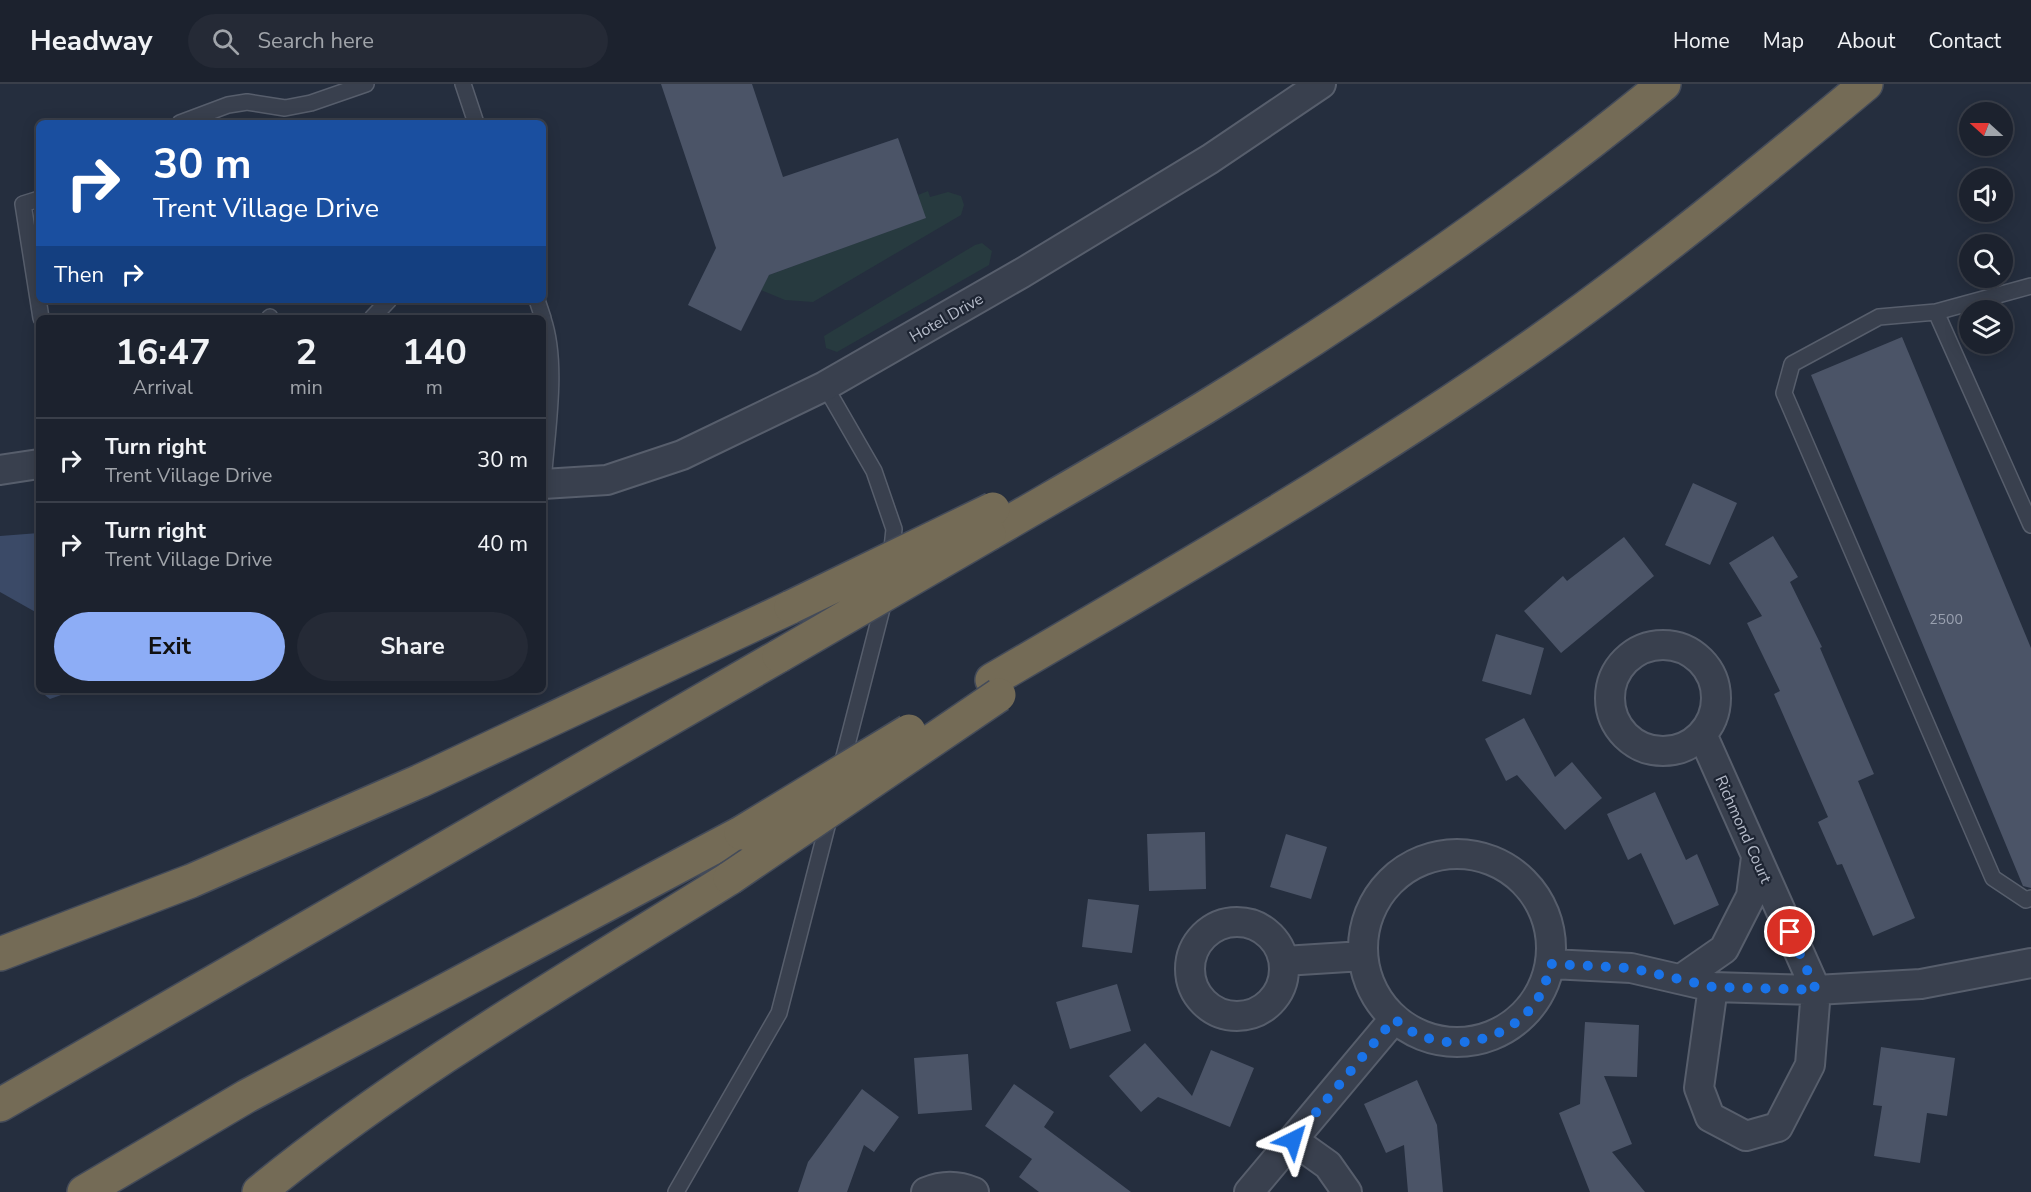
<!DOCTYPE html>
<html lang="en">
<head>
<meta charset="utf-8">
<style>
	body { margin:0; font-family:"Nunito Sans",sans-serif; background:#252a36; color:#f1f3f6; height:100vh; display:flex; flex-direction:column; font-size:22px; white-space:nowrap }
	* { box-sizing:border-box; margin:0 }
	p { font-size:20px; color:#a0a4aa }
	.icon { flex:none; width:33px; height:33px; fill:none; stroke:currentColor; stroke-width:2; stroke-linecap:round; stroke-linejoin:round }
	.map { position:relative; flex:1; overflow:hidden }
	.drawer { position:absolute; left:36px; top:231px; width:510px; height:378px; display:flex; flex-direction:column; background:#1c222e; border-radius:9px; box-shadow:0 3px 15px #0003,0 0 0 2px #3a3f4a }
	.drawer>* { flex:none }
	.banner { position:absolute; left:36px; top:36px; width:510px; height:183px; border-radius:9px; box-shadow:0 3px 15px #0003,0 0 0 2px #3a3f4a; background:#1a4fa0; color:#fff; overflow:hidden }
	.needle { width:39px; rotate:291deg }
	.controls { position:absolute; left:1959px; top:18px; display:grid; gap:12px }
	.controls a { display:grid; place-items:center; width:54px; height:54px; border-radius:50%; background:#1c222e; box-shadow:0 3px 15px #0003,0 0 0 2px #3a3f4a; font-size:30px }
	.pin { position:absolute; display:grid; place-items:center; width:51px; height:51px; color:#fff; margin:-26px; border:3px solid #fff; border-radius:50%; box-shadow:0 2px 6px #0007 }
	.me { position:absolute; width:66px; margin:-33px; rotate:40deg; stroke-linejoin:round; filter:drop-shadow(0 0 4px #0008) }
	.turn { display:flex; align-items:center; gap:21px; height:126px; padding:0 18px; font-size:27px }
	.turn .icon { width:78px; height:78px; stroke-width:2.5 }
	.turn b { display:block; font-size:42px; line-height:51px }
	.then { display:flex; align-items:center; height:57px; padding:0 18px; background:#0003; gap:12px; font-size:22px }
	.eta { display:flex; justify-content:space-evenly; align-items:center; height:102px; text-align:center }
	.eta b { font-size:36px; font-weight:700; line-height:42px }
	.action { display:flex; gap:12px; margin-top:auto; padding:12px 18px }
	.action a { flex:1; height:69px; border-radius:36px; background:#8dadf6; color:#111; font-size:24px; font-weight:700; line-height:69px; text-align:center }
	.action a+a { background:#252a36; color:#f1f3f6 }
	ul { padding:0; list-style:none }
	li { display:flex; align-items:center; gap:18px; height:84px; padding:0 18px; border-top:2px solid #3a3f4a }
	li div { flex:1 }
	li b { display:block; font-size:22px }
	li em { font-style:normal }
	header { display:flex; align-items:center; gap:36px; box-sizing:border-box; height:84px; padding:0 30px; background:#1c222e; border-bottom:2px solid #3a3f4a }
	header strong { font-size:28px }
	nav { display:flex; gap:33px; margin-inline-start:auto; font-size:21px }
	.search { width:420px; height:54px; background:#252a36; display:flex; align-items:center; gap:15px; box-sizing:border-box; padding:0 21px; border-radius:33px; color:#a0a4aa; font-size:22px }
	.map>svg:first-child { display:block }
	.green { fill:#273a3f }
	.water { fill:#3b4a67 }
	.building { fill:#4b5467 }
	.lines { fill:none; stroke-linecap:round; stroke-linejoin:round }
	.lane-casing { stroke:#575e6c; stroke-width:18 }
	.street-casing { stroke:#575e6c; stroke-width:32 }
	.highway-casing { stroke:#444b59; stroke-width:36 }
	.lane { stroke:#39404e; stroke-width:15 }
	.street { stroke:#39404e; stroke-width:28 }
	.highway { stroke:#746b56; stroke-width:33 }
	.highway-bridge-casing { stroke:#444b59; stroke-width:36; stroke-linecap:butt }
	.highway-bridge { stroke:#746b56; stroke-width:33 }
	.route { stroke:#1a73e8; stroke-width:10; stroke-dasharray:0 18 }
	.labels { text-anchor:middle; stroke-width:4.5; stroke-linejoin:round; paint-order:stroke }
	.number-label { font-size:14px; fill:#9aa1b0 }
	.street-label { font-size:16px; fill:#b5bbc9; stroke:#1e2533 }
</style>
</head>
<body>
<header>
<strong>Headway</strong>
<div class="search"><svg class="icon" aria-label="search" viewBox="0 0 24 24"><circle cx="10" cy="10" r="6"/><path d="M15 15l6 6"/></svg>Search here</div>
<nav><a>Home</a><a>Map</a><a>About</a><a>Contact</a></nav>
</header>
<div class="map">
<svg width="2031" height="1108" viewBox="0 0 2031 1108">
	<rect width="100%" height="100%" fill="#252e3e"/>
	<path class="green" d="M 928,107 L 930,113 L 948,108 L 961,112 L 964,121 L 961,131 L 813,218 L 785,216 L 761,206 L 769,191 L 925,134 L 918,111 Z
		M 982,159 L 992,167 L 989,181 L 837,268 L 826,264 L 824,252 L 975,161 Z"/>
	<path class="water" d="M 39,449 L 39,530 L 0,508 L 0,452 Z
		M 39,579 L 39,606 L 75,606 L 50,615 C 35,604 34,597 39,579 Z"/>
	<path class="building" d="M 661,0 L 752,0 L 783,93 L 898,54 L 926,134 L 769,191 L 741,247 L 688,221 L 716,164 Z
		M 1902,253 L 2031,564 L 2031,804 L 2023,802 L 1811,291 Z
		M 1693,399 L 1737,419 L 1710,481 L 1665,461 Z
		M 1773,452 L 1798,493 L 1790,498 L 1822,563 L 1820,564 L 1874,690 L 1858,697 L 1915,834 L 1873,852 L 1842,780 L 1837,781 L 1818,738 L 1828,733 L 1774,610 L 1780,607 L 1747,539 L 1762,532 L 1729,479 Z
		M 1624,453 L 1654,492 L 1561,569 L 1524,527 L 1563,492 L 1567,497 Z
		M 1496,550 L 1544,564 L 1531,611 L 1482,597 Z
		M 1524,634 L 1555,693 L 1572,678 L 1602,714 L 1565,746 L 1517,691 L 1506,697 L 1485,655 Z
		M 1655,708 L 1686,776 L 1697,770 L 1719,821 L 1674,841 L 1641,769 L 1628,776 L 1607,730 Z
		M 1205,748 L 1206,805 L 1149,807 L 1147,750 Z
		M 1286,750 L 1327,763 L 1311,815 L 1270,803 Z
		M 1088,815 L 1139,821 L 1132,869 L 1082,863 Z
		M 1117,900 L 1131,947 L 1070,965 L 1056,918 Z
		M 1585,938 L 1639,941 L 1637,993 L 1604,992 L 1632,1060 L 1612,1068 L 1645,1108 L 1590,1108 L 1559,1029 L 1580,1020 Z
		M 1145,959 L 1192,1012 L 1211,966 L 1254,984 L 1230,1043 L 1158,1013 L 1141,1028 L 1109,992 Z
		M 1881,963 L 1955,974 L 1947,1032 L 1927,1029 L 1920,1079 L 1874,1072 L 1882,1022 L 1873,1021 Z
		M 968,970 L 972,1026 L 918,1030 L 914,974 Z
		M 1417,996 L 1437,1041 L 1443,1108 L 1408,1108 L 1404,1061 L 1386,1069 L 1364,1020 Z
		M 1014,1000 L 1054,1028 L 1044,1043 L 1131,1108 L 1039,1108 L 1019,1093 L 1032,1075 L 985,1042 Z
		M 862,1005 L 899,1033 L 874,1068 L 864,1061 L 847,1108 L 798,1108 L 808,1078 Z"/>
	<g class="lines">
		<g class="lane-casing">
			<path id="lane" d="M 463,0 L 476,39
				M 180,39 L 228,21 L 247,18 L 285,24 L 311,19 L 366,0
				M 39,115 L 23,120 L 41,234
				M 2031,202 L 1936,228 L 1879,233 L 1792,280 L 1784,309 L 1993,794 L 2026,816 L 2031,814
				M 537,216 L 543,234
				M 1936,228 L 2031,441
				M 269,234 L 270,233
				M 372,234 L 389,216
				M 543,235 C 559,282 546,350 543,400
				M 825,302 L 874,387 L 894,445 L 891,474
				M 841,684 L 885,513
				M 676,1108 L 779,929 L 830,731"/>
		</g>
		<g class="street-casing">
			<path id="street" d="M 0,386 L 39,380
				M 543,400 L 607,396 L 682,371 L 825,302 L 1022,189 L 1210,75 L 1321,0
				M1610 614a53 53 0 1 1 106 0a53 53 0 1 1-106 0Z
				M 1702,650 L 1816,906 L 1810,981 L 1778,1043 L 1746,1052 L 1710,1033 L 1699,1004 L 1713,903
				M1363 864a94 94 0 1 1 188 0a94 94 0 1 1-188 0Z
				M1190 885a47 47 0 1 1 94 0a47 47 0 1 1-94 0Z
				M 1284,877 L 1363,872
				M 1551,880 L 1631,884 L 1713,903 L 1816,906 L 1921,900 L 2031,879
				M 1681,895 L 1724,865 L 1751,812 L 1756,773
				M 1293,1056 L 1328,1081 L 1347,1108
				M 926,1108 C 943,1101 957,1101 974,1108
				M 1249,1108 L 1394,935"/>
		</g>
		<g class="highway-casing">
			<path id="highway" d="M 989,450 C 1061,408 1133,367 1204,324 C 1364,226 1519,119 1664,0
				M 992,596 C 1176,489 1361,382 1535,260 C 1650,179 1758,90 1866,0
				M 0,870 L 191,797 L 420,697 L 791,523
				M 0,1021 L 779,572
				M 84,1108 L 247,1012 L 741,749
				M 259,1108 C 406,988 570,894 730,794"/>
		</g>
		<use href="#lane" class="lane"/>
		<use href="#street" class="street"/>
		<use href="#highway" class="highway"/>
		<g class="highway-bridge-casing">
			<path id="highway-bridge" d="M 791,523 L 993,425
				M 779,572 L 989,450
				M 741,749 L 909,647
				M 730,794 L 999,611"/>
		</g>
		<use href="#highway-bridge" class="highway-bridge"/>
	</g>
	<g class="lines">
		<path class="route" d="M 1293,1056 L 1394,935 C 1402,940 1409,947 1417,950 C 1462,971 1521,951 1542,907 C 1546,899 1548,889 1551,880 L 1631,884 L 1713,903 L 1816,906 L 1790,848"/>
	</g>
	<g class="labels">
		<g class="number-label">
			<text x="1946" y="540">2500</text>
		</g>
		<g class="street-label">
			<text transform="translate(946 233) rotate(-30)" y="6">Hotel Drive</text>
			<text transform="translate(1744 745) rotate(66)" y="6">Richmond Court</text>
		</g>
	</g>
</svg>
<div class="controls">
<a><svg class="needle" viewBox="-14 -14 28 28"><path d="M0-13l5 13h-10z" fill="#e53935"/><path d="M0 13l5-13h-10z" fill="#a0a4aa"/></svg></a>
<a><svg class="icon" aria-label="sound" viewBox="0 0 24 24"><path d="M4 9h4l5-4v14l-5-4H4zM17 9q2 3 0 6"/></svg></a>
<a><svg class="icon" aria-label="search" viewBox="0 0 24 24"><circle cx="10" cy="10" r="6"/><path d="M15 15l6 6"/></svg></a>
<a><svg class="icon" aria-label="layers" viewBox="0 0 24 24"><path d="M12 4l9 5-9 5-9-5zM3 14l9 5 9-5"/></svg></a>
</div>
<div class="pin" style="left:1790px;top:848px;background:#d93025"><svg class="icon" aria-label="arrive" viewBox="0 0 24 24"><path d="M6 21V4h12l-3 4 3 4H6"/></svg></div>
<svg class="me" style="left:1293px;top:1056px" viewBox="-20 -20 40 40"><path d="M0-17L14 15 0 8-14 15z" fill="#1a73e8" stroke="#fff" stroke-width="4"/></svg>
<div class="banner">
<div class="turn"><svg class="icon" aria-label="right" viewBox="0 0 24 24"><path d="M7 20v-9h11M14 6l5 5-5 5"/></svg><div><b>30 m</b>Trent Village Drive</div></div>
<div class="then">Then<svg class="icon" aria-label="right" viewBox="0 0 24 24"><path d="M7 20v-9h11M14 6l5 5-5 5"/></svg></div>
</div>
<section class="drawer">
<div class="eta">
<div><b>16:47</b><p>Arrival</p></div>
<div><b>2</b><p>min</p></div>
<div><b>140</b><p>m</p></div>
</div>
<ul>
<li><svg class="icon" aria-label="right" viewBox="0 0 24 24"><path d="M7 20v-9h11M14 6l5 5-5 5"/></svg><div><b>Turn right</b><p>Trent Village Drive</p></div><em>30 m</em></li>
<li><svg class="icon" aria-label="right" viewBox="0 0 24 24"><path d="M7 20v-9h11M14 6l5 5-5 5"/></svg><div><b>Turn right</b><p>Trent Village Drive</p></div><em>40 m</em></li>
</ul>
<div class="action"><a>Exit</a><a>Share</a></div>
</section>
</div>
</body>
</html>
